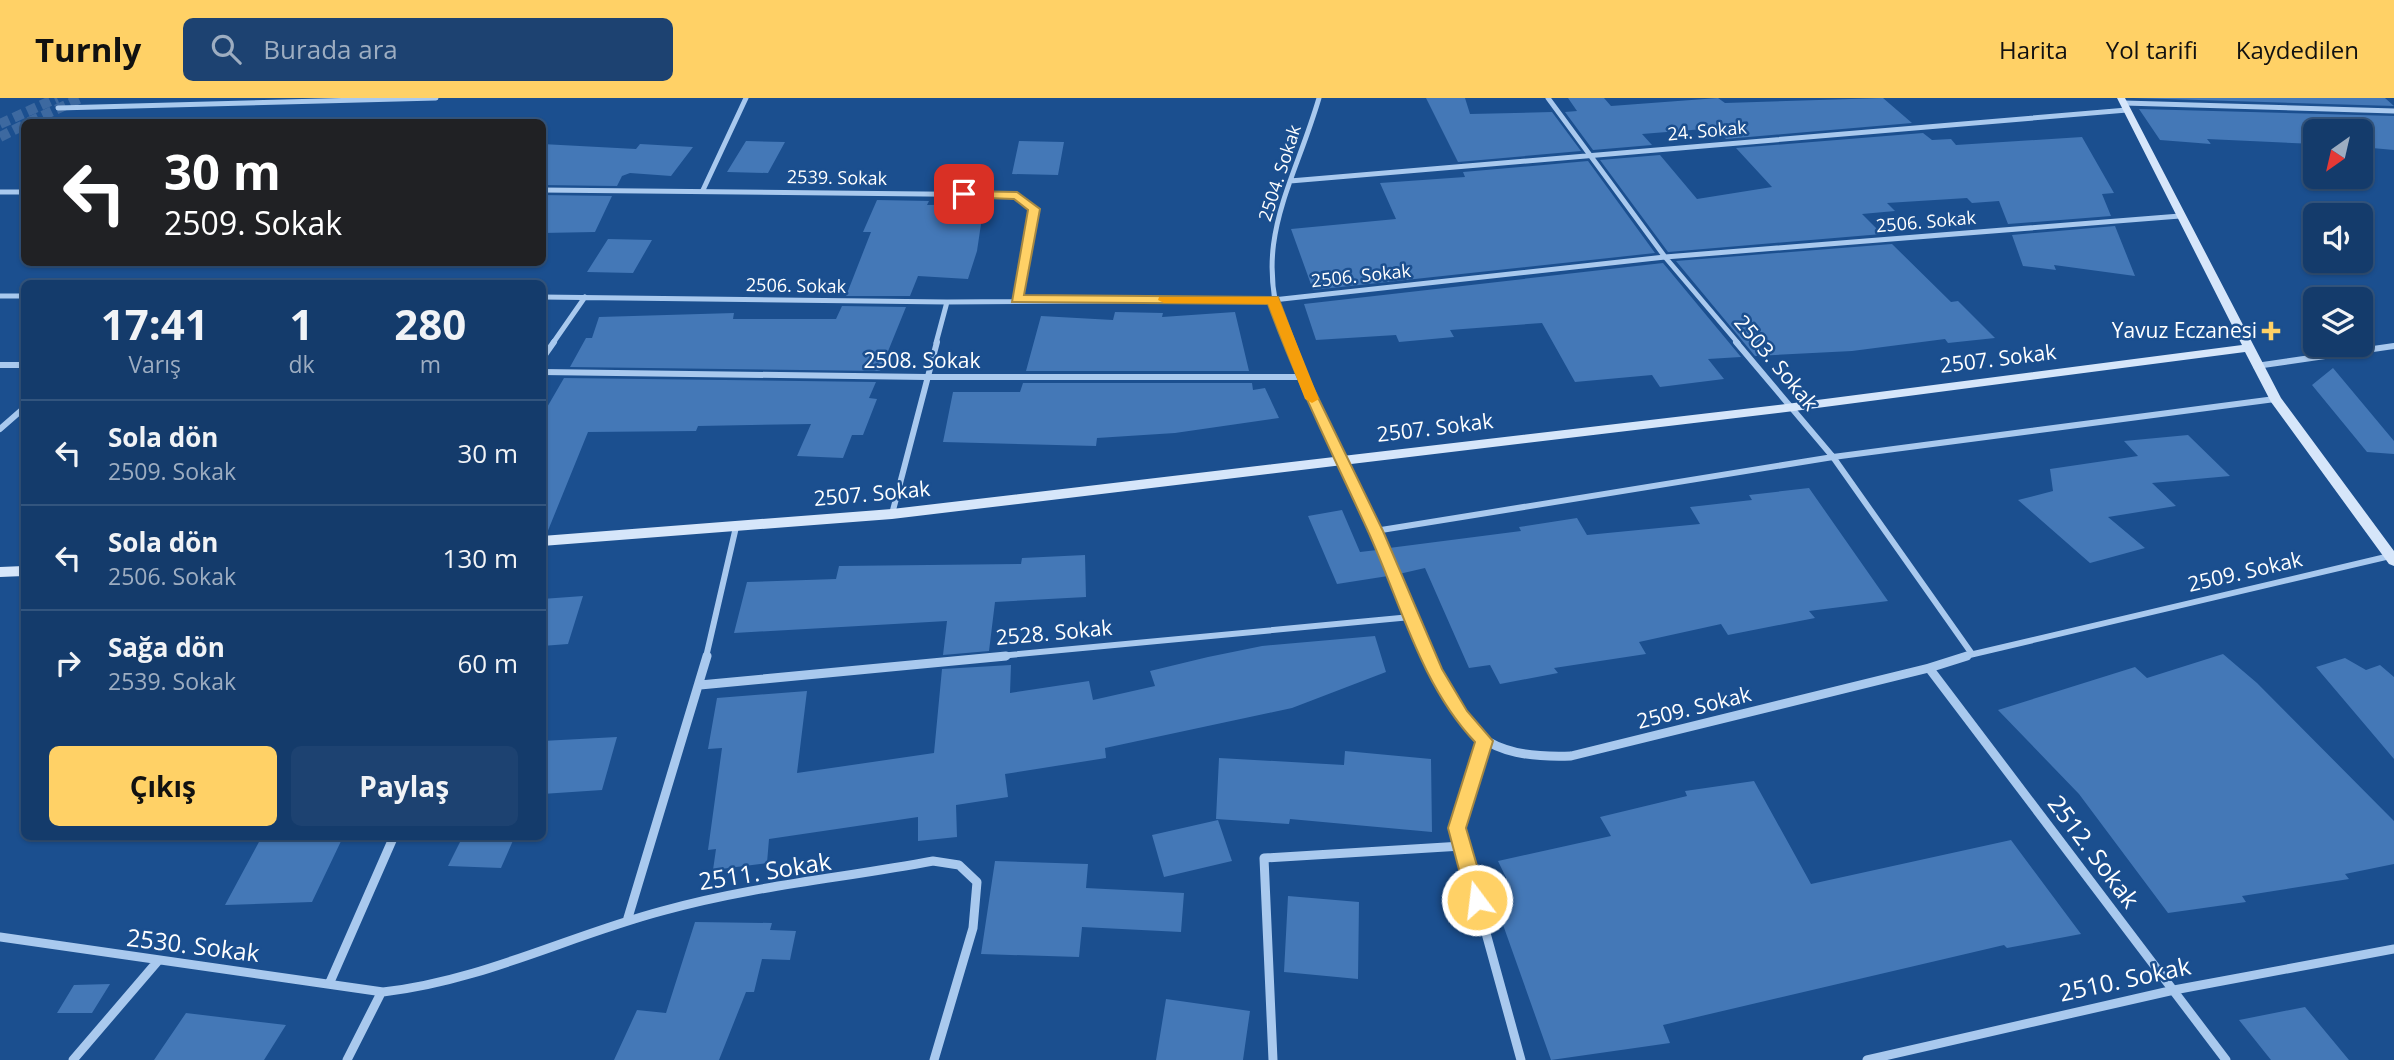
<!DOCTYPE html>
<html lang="tr">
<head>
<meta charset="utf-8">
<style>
	body { margin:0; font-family:"Open Sans",sans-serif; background:#1d4271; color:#f1f3f6; height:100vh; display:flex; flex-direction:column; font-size:26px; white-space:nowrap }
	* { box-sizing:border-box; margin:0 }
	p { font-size:23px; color:#9dadc1 }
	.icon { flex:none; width:38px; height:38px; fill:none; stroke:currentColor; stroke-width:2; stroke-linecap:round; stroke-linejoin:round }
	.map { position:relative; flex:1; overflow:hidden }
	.drawer { position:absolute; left:21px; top:182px; width:525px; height:560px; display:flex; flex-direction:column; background:#143b6b; border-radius:10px; box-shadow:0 2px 5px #0004,0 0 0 2px #33557e }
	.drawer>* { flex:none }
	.top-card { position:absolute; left:21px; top:21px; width:525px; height:147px; border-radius:10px; box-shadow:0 2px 5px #0004,0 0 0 2px #33557e; background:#202124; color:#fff; overflow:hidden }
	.needle { width:46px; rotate:214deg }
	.controls { position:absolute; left:2303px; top:21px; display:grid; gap:14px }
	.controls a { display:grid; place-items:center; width:70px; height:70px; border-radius:10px; background:#143b6b; box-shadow:0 2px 5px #0004,0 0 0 2px #33557e; font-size:35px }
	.pin { position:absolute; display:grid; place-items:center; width:60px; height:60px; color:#fff; margin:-30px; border-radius:14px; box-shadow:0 4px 10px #0006 }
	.me { position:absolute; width:77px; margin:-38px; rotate:345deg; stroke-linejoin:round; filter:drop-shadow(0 0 5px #0008) }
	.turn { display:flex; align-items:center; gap:24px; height:147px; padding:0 28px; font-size:32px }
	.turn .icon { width:91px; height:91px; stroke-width:2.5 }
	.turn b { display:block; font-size:49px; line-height:60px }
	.eta { display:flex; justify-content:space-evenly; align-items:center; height:119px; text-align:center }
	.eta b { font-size:42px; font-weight:700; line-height:49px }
	.cta { display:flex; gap:14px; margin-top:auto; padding:14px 28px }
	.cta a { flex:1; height:80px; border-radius:10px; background:#ffd166; color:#111; font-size:28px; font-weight:700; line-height:80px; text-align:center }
	.cta a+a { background:#1d4271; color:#f1f3f6 }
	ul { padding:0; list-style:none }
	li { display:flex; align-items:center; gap:21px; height:105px; padding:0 28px; border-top:2px solid #33557e }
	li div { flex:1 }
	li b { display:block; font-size:26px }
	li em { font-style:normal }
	header { display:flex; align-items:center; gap:42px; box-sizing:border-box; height:98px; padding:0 35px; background:#ffd166; color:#111 }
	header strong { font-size:33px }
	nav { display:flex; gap:38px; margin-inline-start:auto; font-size:24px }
	.search { width:490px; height:63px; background:#1d4271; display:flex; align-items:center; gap:18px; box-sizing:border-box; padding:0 24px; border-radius:10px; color:#9dadc1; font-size:26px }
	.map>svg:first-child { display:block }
	.building { fill:#4478b7 }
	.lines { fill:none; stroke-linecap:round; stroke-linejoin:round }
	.secondary-tunnel { stroke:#3d69a0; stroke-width:10; stroke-dasharray:10 5; stroke-linecap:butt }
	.street-far2 { stroke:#a9c9ee; stroke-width:5 }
	.street-far1 { stroke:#a9c9ee; stroke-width:6 }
	.street { stroke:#a9c9ee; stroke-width:9 }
	.secondary { fill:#d6e6fa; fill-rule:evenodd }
	.route { fill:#ffd166; stroke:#a68842; stroke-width:2 }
	.slow { fill:#f59e0b }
	.poi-dot { fill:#ffd166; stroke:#1b4f8f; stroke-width:2.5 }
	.labels { text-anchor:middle; stroke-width:5; stroke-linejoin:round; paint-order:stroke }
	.far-street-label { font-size:18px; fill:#fff; stroke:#1b4f8f }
	.poi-label { font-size:21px; fill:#fff; stroke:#1b4f8f; text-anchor:end }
	.street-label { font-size:21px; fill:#fff; stroke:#1b4f8f }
	.near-street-label { font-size:24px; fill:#fff; stroke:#1b4f8f }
</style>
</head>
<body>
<header>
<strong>Turnly</strong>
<div class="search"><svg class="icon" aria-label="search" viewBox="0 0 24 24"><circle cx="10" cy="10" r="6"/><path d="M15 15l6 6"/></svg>Burada ara</div>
<nav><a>Harita</a><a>Yol tarifi</a><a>Kaydedilen</a></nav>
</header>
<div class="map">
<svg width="2394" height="962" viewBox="0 0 2394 962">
	<rect width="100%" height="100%" fill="#1b4f8f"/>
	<path class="building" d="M 1426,0 L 1465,0 L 1470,16 L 1552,14 L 1581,53 L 1458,64 Z
		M 1568,0 L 1604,0 L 1611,8 L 1718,0 L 1725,5 L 1883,0 L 1912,25 L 1726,41 L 1716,30 L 1642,36 L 1652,47 L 1593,52 L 1565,14 L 1577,13 Z
		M 2133,0 L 2385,0 L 2394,8 Z
		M 2139,11 L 2394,18 L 2394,52 L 2361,49 L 2361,33 L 2315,33 L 2315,46 L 2207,41 L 2211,46 L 2160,42 Z
		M 1923,35 L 1932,42 L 1951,41 L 1956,47 L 2082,39 L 2114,95 L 2102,96 L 2111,118 L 2008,126 L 1999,103 L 1972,105 L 1967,100 L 1887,105 L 1895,113 L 1862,116 L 1882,136 L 1668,154 L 1600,62 L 1660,57 L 1697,101 L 1772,89 L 1736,50 Z
		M 746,43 L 785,44 L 768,75 L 727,74 Z
		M 1019,43 L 1064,44 L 1058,77 L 1012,76 Z
		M 542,46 L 636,51 L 640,46 L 693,49 L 671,78 L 630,75 L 622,78 L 617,88 L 542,87 Z
		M 1588,63 L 1655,155 L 1313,192 L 1291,131 L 1396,121 L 1380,85 L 1465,79 L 1463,74 Z
		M 542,97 L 612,98 L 595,134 L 542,135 Z
		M 877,102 L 929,103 L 927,107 L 984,106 L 977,153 L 968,181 L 918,178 L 910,198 L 846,198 L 871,134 L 863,134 Z
		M 2115,128 L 2135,178 L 2054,167 L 2056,172 L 2023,168 L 2012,137 Z
		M 608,141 L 652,142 L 633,175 L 587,174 Z
		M 1892,146 L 1951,204 L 1958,203 L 1995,240 L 1948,245 L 1945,241 L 1852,253 L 1755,258 L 1676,163 Z
		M 1663,165 L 1741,259 L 1708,261 L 1724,281 L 1660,289 L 1652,277 L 1575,284 L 1542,225 L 1450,232 L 1454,239 L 1399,244 L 1396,237 L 1316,242 L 1304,206 Z
		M 842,208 L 906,209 L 880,273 L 570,269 L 586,240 L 592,240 L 599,219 L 734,215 L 733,221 L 836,221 Z
		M 1115,214 L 1163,215 L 1162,219 L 1235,214 L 1249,273 L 1026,273 L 1041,218 L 1113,222 Z
		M 2333,270 L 2394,343 L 2394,356 L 2367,354 L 2312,287 Z
		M 564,280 L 876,284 L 869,300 L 877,301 L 863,337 L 852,337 L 843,360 L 797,358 L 811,326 L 698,328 L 696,333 L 588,334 L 547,435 L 542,435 L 542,318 Z
		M 1023,285 L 1252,285 L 1253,292 L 1265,290 L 1279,320 L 1175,335 L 1097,340 L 1096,348 L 943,344 L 953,294 L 1020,294 Z
		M 2188,337 L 2230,378 L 2152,385 L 2176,408 L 2108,419 L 2145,450 L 2090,465 L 2018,402 L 2053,393 L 2050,371 L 2138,358 L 2124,343 Z
		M 1809,390 L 1888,503 L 1809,513 L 1815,520 L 1728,537 L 1721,526 L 1639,544 L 1646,556 L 1554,570 L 1558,575 L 1500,586 L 1490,567 L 1469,570 L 1425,470 L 1399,476 L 1389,450 L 1521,433 L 1519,429 L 1577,420 L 1587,437 L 1700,426 L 1690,409 L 1752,402 L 1749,397 Z
		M 1342,412 L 1360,454 L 1377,452 L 1388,478 L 1337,486 L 1308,418 Z
		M 1085,457 L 1086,499 L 995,504 L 989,553 L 943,557 L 947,523 L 734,535 L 747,484 L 836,481 L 839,468 L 1021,466 L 1022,460 Z
		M 583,498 L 568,546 L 542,548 L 542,501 Z
		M 1375,538 L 1386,574 L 1292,610 L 1105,650 L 1106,660 L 1005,676 L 1008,699 L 956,707 L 957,739 L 918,743 L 918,719 L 769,741 L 767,765 L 713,772 L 716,751 L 708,752 L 722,650 L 708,651 L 717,600 L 807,593 L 797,675 L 934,655 L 942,571 L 1011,567 L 1010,595 L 1089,583 L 1093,602 L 1155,588 L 1150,573 L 1208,559 L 1262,548 Z
		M 2223,556 L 2257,585 L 2394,723 L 2394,766 L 2345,776 L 2349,781 L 2242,798 L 2246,804 L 2168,815 L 2079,696 L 1998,612 L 2135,569 L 2147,580 Z
		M 2345,560 L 2366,572 L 2380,567 L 2394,579 L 2394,661 L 2316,569 Z
		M 617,639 L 602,692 L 542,696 L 542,643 Z
		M 1345,653 L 1431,661 L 1432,734 L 1290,721 L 1289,726 L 1216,721 L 1219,660 L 1344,667 Z
		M 1754,683 L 1811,786 L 2011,742 L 2081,836 L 2007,850 L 2004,847 L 1663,927 L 1670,945 L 1551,962 L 1491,793 L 1510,788 L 1498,763 L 1611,738 L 1600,719 L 1687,698 L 1685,693 Z
		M 1218,722 L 1232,763 L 1164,779 L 1152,737 Z
		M 463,738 L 515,738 L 501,770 L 448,768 Z
		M 343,739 L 312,804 L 225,807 L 260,742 Z
		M 995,763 L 1088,766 L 1086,790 L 1184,795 L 1181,834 L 1082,829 L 1079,859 L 981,856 Z
		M 1288,798 L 1359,804 L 1358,881 L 1284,874 Z
		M 695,824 L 772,825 L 770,832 L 796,833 L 790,862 L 762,861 L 754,894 L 746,894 L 719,962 L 614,962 L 637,912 L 666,915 Z
		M 110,886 L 92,915 L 57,915 L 74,887 Z
		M 1166,901 L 1250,913 L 1243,962 L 1156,962 Z
		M 2305,909 L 2349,962 L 2271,962 L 2239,922 Z
		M 186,915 L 286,927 L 264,962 L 154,962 Z"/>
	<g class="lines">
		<path class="secondary-tunnel" d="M 29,24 L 81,0
			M 0,26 L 57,0
			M 0,39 L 24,27"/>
		<path class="street-far2" d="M 1548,0 L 1665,159 L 1738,245
			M 2124,5 L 2394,13
			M 58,10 L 436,0
			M 1290,83 L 2127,12
			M 542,92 L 1017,97 L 1034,111 L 1017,201
			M 703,92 L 746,0
			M 0,94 L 24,94
			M 0,198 L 24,198
			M 542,199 L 947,204 L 1273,202 L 1665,159 L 2180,118
			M 553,245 L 585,199
			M 936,245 L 947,204
			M 1287,245 C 1249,146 1292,92 1319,0"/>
		<path class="street-far1" d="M 1286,244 L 1312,304 L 1375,432 L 1427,559
			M 1736,244 L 1833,359 L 1972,556
			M 542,261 L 554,244
			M 0,267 L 24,267
			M 2256,268 L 2394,248
			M 542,274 L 926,279 L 1301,279
			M 0,331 L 24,310
			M 892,416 L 937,244
			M 1375,433 L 1833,359 L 2275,301
			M 706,559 L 736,429
			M 988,559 L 1411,519
			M 1961,559 L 2390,458"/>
		<path class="street" d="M 1426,558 C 1462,634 1483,661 1571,658 L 1929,570 L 1967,558
			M 1929,570 L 2226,962
			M 700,587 L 1006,558
			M 1484,643 L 1457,730 L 1521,962
			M 627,823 L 707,558
			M 0,839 L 383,894 C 481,883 568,838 662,813 C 751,788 843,780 933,763 L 959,767 L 977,784 L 973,830 L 934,962
			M 330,884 L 394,738
			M 73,962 L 157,864
			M 347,962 L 381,895
			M 1273,962 L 1264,760 L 1462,748
			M 1867,962 L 2174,892 L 2394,851"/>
		<path class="secondary" d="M 2117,0 L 2125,0 L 2281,300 L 2394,453 L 2394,468 L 2389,466 L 2271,304 L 2245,254 L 1794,313 L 892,421 L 542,448 L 542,438 L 892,411 L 1794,305 L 2242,247 Z
			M 24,468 L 24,478 L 0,479 L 0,469 Z"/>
	</g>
	<path class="route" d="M 964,93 L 1017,94 L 1040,111 L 1024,197 L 1278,199 L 1308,279 L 1383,433 L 1442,571 L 1467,613 L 1493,643 L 1466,730 L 1487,802 L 1484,808 L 1477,810 L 1470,808 L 1467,802 L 1448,730 L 1475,644 C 1420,586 1400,503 1367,431 C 1332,355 1297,285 1268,206 L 1012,204 L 1028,112 L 1014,101 L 960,99 L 960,94 Z"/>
	<path class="slow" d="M 1159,199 L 1278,199 L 1319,301 L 1312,305 L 1305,301 L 1268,206 L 1164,205 L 1158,202 Z"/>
	<path class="poi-dot" d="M2267.5 222.5h7v7h7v7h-7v7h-7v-7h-7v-7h7z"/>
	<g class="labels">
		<g class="far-street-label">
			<text transform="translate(1707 33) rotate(-5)" y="6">24. Sokak</text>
			<text transform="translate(1280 75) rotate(-72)" y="6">2504. Sokak</text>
			<text transform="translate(837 80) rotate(1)" y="6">2539. Sokak</text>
			<text transform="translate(1926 124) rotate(-5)" y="6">2506. Sokak</text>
			<text transform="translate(1361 178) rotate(-6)" y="6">2506. Sokak</text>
			<text transform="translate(796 188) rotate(1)" y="6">2506. Sokak</text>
		</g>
		<g class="poi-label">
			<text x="2257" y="240">Yavuz Eczanesi</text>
		</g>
		<g class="street-label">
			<text transform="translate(1998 261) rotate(-7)" y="7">2507. Sokak</text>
			<text x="922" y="270">2508. Sokak</text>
			<text transform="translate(1776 265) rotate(50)" y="7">2503. Sokak</text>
			<text transform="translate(1435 330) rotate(-7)" y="7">2507. Sokak</text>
			<text transform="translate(872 396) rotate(-5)" y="7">2507. Sokak</text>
			<text transform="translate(2245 474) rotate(-13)" y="7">2509. Sokak</text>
			<text transform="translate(1054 535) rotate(-5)" y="7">2528. Sokak</text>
			<text transform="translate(1694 610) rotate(-14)" y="7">2509. Sokak</text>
		</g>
		<g class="near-street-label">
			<text transform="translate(2093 754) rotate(53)" y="8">2512. Sokak</text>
			<text transform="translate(765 774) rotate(-9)" y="8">2511. Sokak</text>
			<text transform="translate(193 848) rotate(7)" y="8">2530. Sokak</text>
			<text transform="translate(2125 882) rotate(-12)" y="8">2510. Sokak</text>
		</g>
	</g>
</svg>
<div class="controls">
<a><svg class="needle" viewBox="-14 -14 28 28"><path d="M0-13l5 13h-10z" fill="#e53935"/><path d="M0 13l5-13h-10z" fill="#9dadc1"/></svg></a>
<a><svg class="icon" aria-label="sound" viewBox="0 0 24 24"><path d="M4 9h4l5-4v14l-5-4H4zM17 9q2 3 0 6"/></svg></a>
<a><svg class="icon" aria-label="layers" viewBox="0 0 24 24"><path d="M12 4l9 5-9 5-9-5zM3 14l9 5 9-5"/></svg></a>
</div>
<div class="pin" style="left:964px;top:96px;background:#d93025"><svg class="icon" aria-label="arrive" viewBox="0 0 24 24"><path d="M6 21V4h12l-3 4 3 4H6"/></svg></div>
<svg class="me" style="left:1477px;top:802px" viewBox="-20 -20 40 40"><circle r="17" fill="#ffd166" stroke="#fff" stroke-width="3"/><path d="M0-11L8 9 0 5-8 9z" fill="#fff"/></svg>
<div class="top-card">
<div class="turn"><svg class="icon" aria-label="left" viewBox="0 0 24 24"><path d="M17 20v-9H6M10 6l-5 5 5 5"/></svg><div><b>30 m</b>2509. Sokak</div></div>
</div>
<section class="drawer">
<div class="eta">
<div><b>17:41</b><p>Varış</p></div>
<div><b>1</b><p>dk</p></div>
<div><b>280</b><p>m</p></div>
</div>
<ul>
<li><svg class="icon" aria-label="left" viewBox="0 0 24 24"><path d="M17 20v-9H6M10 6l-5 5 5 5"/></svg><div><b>Sola dön</b><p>2509. Sokak</p></div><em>30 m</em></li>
<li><svg class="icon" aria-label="left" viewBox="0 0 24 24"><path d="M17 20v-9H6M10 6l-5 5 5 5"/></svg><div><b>Sola dön</b><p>2506. Sokak</p></div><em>130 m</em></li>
<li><svg class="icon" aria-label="right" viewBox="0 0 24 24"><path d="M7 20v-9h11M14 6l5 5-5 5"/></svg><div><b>Sağa dön</b><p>2539. Sokak</p></div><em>60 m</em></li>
</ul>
<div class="cta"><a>Çıkış</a><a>Paylaş</a></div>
</section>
</div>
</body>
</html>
